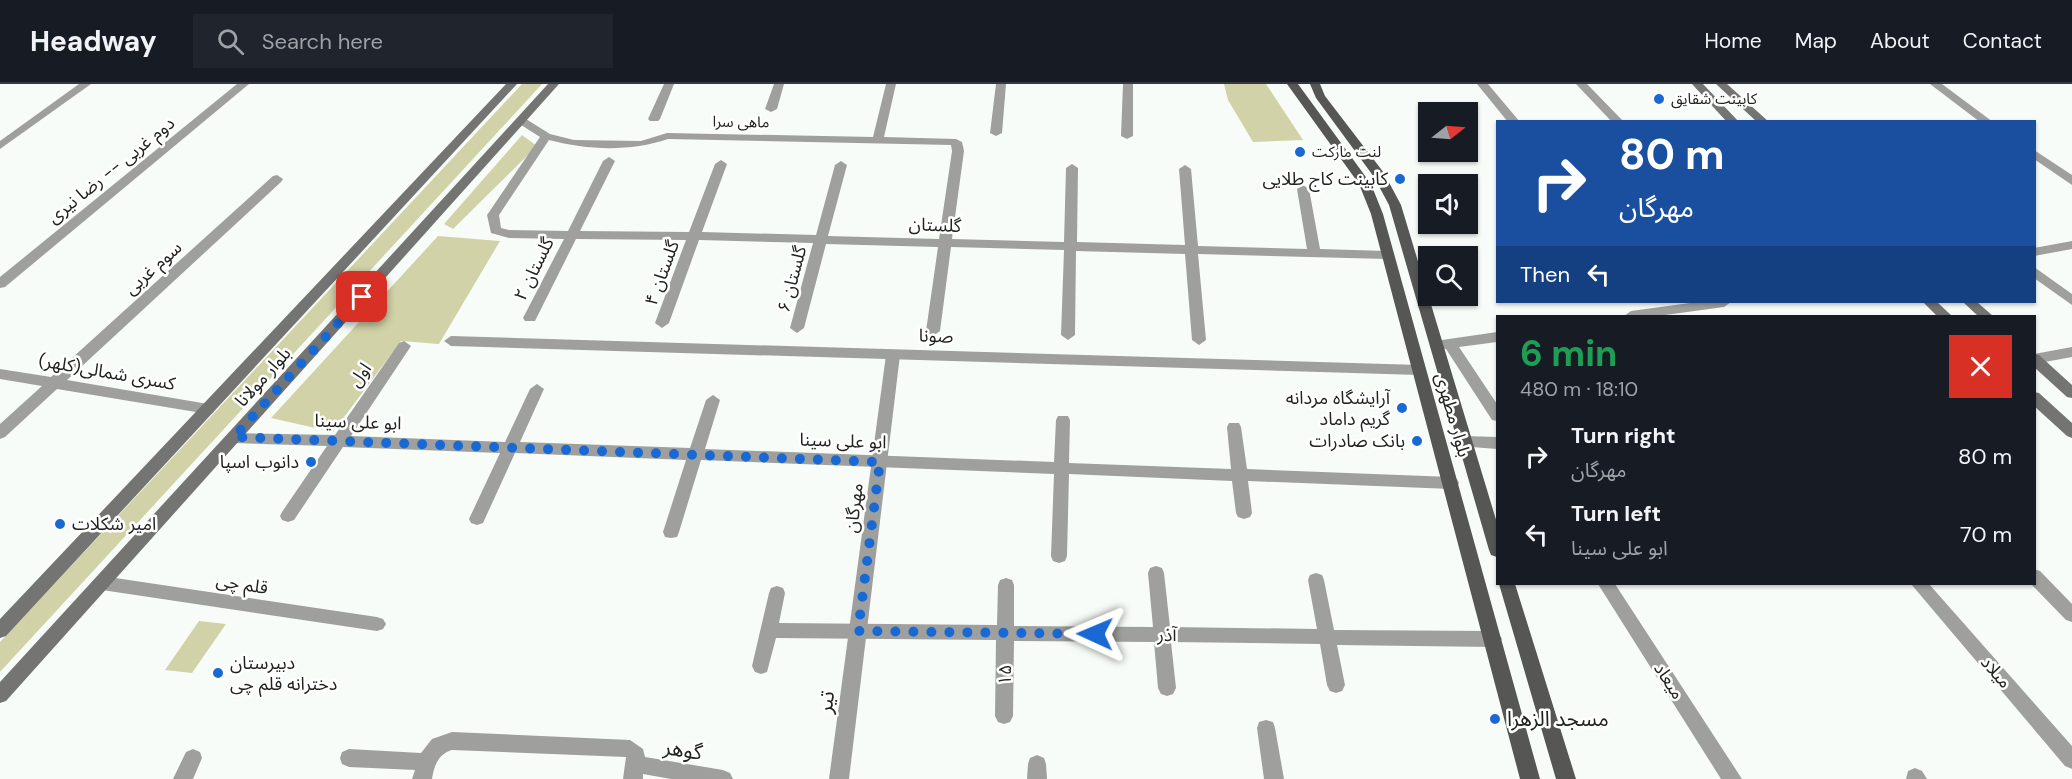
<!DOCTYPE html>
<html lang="en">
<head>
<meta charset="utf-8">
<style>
	body { margin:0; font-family:"DM Sans","Noto Sans Arabic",sans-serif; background:#20242c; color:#f1f3f6; height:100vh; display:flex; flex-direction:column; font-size:22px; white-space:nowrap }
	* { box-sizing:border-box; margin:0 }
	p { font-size:20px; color:#9ea1a6 }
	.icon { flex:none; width:33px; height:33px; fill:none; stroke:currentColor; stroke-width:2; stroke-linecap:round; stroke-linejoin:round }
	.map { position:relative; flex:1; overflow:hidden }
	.drawer { position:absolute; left:1496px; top:231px; width:540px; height:270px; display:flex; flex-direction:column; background:#171b24; border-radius:0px; box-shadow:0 2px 4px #0004 }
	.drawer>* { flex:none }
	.hud { position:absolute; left:1496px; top:36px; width:540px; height:183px; border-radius:0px; box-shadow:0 2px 4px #0004; background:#1a4fa0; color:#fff; overflow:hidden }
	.needle { width:39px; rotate:73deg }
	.tools { position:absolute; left:1418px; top:18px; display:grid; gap:12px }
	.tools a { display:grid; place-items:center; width:60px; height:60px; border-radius:0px; background:#171b24; box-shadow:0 2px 4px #0004; font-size:30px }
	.pin { position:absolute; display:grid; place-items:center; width:51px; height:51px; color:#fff; margin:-26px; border-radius:12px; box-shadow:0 3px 9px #0006 }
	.me { position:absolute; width:66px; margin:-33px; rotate:271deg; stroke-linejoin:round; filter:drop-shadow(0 0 4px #0008) }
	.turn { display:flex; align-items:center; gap:21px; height:126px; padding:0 24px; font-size:27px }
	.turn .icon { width:78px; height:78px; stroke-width:2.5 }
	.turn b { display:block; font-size:42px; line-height:51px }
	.then { display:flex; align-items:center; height:57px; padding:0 24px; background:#0003; gap:12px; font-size:22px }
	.round { display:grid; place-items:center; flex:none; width:63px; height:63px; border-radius:0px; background:#20242c }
	.headline { display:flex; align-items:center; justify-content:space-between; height:102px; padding:0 24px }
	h1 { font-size:36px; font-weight:700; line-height:45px; color:#1e9e55 }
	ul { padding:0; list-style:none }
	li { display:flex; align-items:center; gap:18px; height:78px; padding:0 24px }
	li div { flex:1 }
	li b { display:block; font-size:22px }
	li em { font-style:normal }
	header { display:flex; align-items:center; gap:36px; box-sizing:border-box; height:84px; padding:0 30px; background:#171b24; border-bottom:2px solid #363941 }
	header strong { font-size:28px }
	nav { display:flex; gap:33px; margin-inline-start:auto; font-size:21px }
	.search { width:420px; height:54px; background:#20242c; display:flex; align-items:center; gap:15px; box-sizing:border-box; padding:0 21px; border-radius:0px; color:#9ea1a6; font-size:22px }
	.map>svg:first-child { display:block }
	.green { fill:#d2d2a8 }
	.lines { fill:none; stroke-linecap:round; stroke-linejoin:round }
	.minor { fill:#9fa09e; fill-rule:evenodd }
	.tertiary { fill:#9fa09e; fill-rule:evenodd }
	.secondary { fill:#747572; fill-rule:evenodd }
	.primary { fill:#565754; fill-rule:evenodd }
	.route { stroke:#1969d4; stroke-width:10; stroke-dasharray:0 18 }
	.poi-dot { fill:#1969d4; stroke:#fff; stroke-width:2 }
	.labels { text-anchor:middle; stroke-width:5; stroke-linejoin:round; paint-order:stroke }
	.far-poi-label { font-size:15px; fill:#212321; stroke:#fff; text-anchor:start }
	.far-street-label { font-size:15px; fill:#212321; stroke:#fff }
	.street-label { font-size:18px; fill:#212321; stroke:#fff }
	.poi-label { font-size:18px; fill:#212321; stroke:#fff; text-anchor:end }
	.near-street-label { font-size:21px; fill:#212321; stroke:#fff }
	.near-poi-label { font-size:21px; fill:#212321; stroke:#fff; text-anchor:start }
</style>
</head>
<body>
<header>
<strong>Headway</strong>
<div class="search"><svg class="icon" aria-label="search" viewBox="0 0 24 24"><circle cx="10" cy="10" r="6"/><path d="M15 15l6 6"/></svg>Search here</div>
<nav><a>Home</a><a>Map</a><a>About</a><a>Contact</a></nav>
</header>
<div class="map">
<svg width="2072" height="695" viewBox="0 0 2072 695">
	<rect width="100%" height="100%" fill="#f7fcf8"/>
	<path class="green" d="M 522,0 L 542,0 L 0,588 L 0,558 Z
		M 1224,0 L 1266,0 L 1303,56 L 1253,58 L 1228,16 Z
		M 522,51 L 537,62 L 453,145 L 444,140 Z
		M 438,152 L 500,157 L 439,260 L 401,257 L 333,348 L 271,334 Z
		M 199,537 L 226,540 L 192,589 L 165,586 Z"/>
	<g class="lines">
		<path class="minor" d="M 79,0 L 91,0 L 0,65 L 0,57 Z
			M 237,0 L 249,0 L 5,203 L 0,204 L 0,193 Z
			M 664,0 L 674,0 L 660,35 L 658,37 L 650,37 L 648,35 Z
			M 774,0 L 784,0 L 777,25 L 771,28 L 765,25 Z
			M 886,0 L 896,0 L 884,53 L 956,55 L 962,58 L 964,67 L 952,155 L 1064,158 L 1066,84 L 1072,80 L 1078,84 L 1077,158 L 1185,161 L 1179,85 L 1185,81 L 1191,85 L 1198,162 L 1307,165 L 1297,105 L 1303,101 L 1309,105 L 1320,165 L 1387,167 L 1393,171 L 1387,175 L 1198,170 L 1206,256 L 1199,261 L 1192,256 L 1185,170 L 1076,167 L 1075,251 L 1068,256 L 1061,251 L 1064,166 L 951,163 L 940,247 L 933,252 L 926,247 L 938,163 L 826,160 L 804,244 L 797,249 L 790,244 L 813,159 L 699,156 L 669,239 L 662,244 L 655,239 L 686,156 L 576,155 L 535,237 L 525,237 L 523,234 L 564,155 L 509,154 L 491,149 L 487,131 L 540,53 L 518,39 L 518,35 L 526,35 L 550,50 L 574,56 L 641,57 L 667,49 L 873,53 ZM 668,55 L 951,61 L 952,67 L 939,155 L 828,152 L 847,81 L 841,77 L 835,81 L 816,151 L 702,148 L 727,80 L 721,76 L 715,80 L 689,148 L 580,147 L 615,77 L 609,73 L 603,77 L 568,147 L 509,146 L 501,144 L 499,131 L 549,56 C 587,66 630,68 668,55 Z
			M 996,0 L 1006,0 L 1002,49 L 996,52 L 990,49 Z
			M 1123,0 L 1133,0 L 1133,52 L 1127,55 L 1121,52 Z
			M 1477,0 L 1488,0 L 1520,38 L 1508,38 Z
			M 1576,0 L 1587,0 L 1624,38 L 1612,38 Z
			M 1930,0 L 1942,0 L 1993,38 L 1980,38 Z
			M 2034,66 L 2072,91 L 2072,101 L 2034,75 Z
			M 277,91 L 283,95 L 281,98 L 67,296 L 208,320 L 215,325 L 213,329 L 208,330 L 57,305 L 5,353 L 0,355 L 0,340 L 42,302 L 0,295 L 0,285 L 51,293 L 273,92 Z
			M 2072,157 L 2072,165 L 2034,172 L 2034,164 Z
			M 2034,183 L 2072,210 L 2072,221 L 2034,194 Z
			M 1697,218 L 1731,218 L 1724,223 L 1658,232 L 1624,232 L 1631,227 Z
			M 1497,248 L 1497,258 L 1459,263 L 1497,320 L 1497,337 L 1492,336 L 1446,265 L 1437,264 L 1435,261 L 1442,256 Z
			M 451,252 L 1419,281 L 1426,286 L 1419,291 L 451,262 L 444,257 Z
			M 404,257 L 411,262 L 351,352 L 505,358 L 530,305 L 537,300 L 544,305 L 520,358 L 690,364 L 706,316 L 713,311 L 720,316 L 705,365 L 1054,378 L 1056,336 L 1058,332 L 1068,332 L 1070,336 L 1069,379 L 1231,385 L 1227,343 L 1229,339 L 1239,339 L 1241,343 L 1247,385 L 1451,393 L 1457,395 L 1459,399 L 1457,403 L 1451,405 L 1248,397 L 1252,429 L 1250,433 L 1244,435 L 1238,433 L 1236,429 L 1232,397 L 1069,390 L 1067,472 L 1065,477 L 1059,479 L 1053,477 L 1051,472 L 1054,390 L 701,376 L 679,448 L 677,453 L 671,454 L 665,453 L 663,448 L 686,376 L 515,369 L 483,439 L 477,441 L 471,439 L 469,435 L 500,369 L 343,363 L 294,436 L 288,438 L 282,436 L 280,432 L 282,428 L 327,362 L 234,359 L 229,357 L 226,353 L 229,349 L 335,351 L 399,259 Z
			M 2072,263 L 2072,273 L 2034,280 L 2034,270 Z
			M 1464,352 L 1497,353 L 1497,365 L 1459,362 L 1456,358 L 1459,354 Z
			M 1156,482 L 1162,484 L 1164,489 L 1170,543 L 1317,545 L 1308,496 L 1310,491 L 1316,489 L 1322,491 L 1324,496 L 1334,546 L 1493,547 L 1499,550 L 1502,555 L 1499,560 L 1493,563 L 1337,561 L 1345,601 L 1342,607 L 1336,609 L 1330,607 L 1327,601 L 1320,560 L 1171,558 L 1176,604 L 1173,610 L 1167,612 L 1161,610 L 1158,604 L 1154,558 L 1014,557 L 1013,632 L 1010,638 L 1004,640 L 998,638 L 995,632 L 996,556 L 776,554 L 767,588 L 761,590 L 755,588 L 752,582 L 769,509 L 771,504 L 777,502 L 783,504 L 785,509 L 779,539 L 997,541 L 998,501 L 1000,496 L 1006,494 L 1012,496 L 1014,501 L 1014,542 L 1153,543 L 1148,489 L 1150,484 Z
			M 2034,485 L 2040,487 L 2072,520 L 2072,538 L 2066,536 L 2031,500 L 2034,500 Z
			M 102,492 L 377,533 L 383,535 L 386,540 L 383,545 L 377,547 L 102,506 L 96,504 L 94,499 L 96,494 Z
			M 1598,500 L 1615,500 L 1742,695 L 1721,695 Z
			M 1911,500 L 1929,500 L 2072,662 L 2072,685 L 2065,682 Z
			M 1266,636 L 1273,638 L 1275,644 L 1284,695 L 1264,695 L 1257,644 L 1259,638 Z
			M 452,648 L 630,656 L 643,665 L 645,673 L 723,686 L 730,689 L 733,695 L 671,695 L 643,690 L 643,695 L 623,695 L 626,673 L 452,666 C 438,670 434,682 432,695 L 412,695 L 415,686 L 349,683 L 342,680 L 340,674 L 342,668 L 349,665 L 421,669 L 432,655 Z
			M 193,665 L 200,668 L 202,674 L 193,695 L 173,695 L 186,668 Z
			M 1037,671 L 1044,674 L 1046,680 L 1047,695 L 1027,695 L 1028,680 L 1030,674 Z
			M 1915,684 L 1922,687 L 1927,695 L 1906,695 L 1908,687 Z"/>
		<path class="tertiary" d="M 893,266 L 900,271 L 849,695 L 829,695 L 886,271 Z"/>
		<path class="secondary" d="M 506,0 L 517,0 L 6,552 L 0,554 L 0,535 Z
			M 548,0 L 559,0 L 6,617 L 0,619 L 0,598 Z
			M 1692,0 L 1703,0 L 1739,38 L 1727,38 Z
			M 1716,0 L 1727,0 L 1769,38 L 1757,38 Z
			M 1923,218 L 1937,218 L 1952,232 L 1937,232 Z
			M 1963,218 L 1977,218 L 1993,232 L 1978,232 Z
			M 2034,270 L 2039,271 L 2072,301 L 2072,314 L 2067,313 L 2034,283 Z
			M 2034,308 L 2039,309 L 2072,339 L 2072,354 L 2067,352 L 2034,322 Z"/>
		<path class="primary" d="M 1287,0 L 1298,0 L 1371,100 L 1383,130 L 1540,695 L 1520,695 L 1371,130 L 1359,100 Z
			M 1310,0 L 1320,0 L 1325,12 L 1384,89 L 1401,121 L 1497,439 L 1497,473 L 1491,471 L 1489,466 L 1389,121 L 1374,93 L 1316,14 Z
			M 1499,500 L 1515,500 L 1576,695 L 1556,695 Z"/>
	</g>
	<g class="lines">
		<path class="route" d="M 362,213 L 234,353 L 880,378 L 858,547 L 1095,550"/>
	</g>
	<g class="poi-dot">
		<circle cx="1659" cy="15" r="6"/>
		<circle cx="1300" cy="68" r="6"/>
		<circle cx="1400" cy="95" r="6"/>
		<circle cx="1402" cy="324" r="6"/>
		<circle cx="1417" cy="357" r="6"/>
		<circle cx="311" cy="378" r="6"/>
		<circle cx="60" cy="440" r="6"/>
		<circle cx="218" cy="589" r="6"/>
		<circle cx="1495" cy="635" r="6"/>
	</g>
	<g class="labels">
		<g class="far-poi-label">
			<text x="1671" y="20">کابینت شقایق</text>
			<text x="1312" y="73">لنت مارکت</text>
		</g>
		<g class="far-street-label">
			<text transform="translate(741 38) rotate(1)" y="5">ماهی سرا</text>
		</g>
		<g class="street-label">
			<text transform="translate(111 86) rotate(-39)" y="6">دوم غربی -- رضا نیری</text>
			<text transform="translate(935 141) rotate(2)" y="6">گلستان</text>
			<text transform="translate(153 184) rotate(-42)" y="6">سوم غربی</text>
			<text transform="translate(534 185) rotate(-64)" y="6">گلستان ۲</text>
			<text transform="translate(662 189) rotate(-70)" y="6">گلستان ۴</text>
			<text transform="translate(792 195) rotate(-75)" y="6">گلستان ۶</text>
			<text transform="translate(936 252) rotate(2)" y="6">صونا</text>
			<text transform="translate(107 288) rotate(10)" y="6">کسری شمالی(کلهر)</text>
			<text transform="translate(360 291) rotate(-55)" y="6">اول</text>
			<text transform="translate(263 293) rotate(-48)" y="6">بلوار مولانا</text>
			<text transform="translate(1453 331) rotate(74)" y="6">بلوار مطهری</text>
			<text transform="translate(358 338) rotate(2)" y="6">ابو علی سینا</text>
			<text transform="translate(843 357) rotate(2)" y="6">ابو علی سینا</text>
			<text transform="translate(854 424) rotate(-83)" y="6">مهرگان</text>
			<text transform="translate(242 500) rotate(9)" y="6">قلم چی</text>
			<text transform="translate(1167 551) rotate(1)" y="6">آذر</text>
			<text transform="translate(1996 588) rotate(49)" y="6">میلاد</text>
			<text transform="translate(1005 591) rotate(-89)" y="6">۱۵</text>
			<text transform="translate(1669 597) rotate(57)" y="6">میعاد</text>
		</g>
		<g class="poi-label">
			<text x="1388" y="101">کابینت کاج طلایی</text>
			<text x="1390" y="320">آرایشگاه مردانه<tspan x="1390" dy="21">گریم داماد</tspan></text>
			<text x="1405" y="363">بانک صادرات</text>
			<text x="299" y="384">دانوب اسپا</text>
			<text x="72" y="446" text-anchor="start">امیر شکلات</text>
			<text x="230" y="585" text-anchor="start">دبیرستان<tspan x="230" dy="21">دخترانه قلم چی</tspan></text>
		</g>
		<g class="near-street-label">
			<text transform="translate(826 618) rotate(-83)" y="7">تیر</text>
			<text transform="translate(683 666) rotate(9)" y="7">گوهر</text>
		</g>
		<g class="near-poi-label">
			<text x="1507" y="642">مسجد الزهرا</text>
		</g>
	</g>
</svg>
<div class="tools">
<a><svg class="needle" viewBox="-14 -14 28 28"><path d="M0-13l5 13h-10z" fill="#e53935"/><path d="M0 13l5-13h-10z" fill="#9ea1a6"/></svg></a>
<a><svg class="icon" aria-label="sound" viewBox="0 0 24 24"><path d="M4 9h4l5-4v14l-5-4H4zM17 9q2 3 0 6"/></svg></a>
<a><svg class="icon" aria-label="search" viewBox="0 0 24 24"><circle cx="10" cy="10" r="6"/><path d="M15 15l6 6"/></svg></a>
</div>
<div class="pin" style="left:362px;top:213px;background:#d93025"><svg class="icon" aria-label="arrive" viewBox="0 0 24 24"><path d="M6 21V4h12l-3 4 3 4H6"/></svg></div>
<svg class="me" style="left:1095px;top:550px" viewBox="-20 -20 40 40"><path d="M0-17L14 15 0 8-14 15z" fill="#1969d4" stroke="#fff" stroke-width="4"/></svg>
<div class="hud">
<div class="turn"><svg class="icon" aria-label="right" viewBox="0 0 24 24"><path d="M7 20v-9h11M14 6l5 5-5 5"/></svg><div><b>80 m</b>مهرگان</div></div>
<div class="then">Then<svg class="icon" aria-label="left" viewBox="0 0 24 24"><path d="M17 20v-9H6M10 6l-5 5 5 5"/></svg></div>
</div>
<section class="drawer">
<div class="headline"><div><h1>6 min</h1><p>480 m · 18:10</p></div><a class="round" style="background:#d93025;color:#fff"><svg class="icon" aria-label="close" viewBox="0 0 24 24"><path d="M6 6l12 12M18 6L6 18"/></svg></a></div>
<ul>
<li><svg class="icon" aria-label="right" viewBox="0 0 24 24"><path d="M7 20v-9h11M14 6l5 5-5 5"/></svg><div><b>Turn right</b><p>مهرگان</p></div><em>80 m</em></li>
<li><svg class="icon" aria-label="left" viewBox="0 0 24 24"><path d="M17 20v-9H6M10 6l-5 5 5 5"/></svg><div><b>Turn left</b><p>ابو علی سینا</p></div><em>70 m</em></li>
</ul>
</section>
</div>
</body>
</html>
